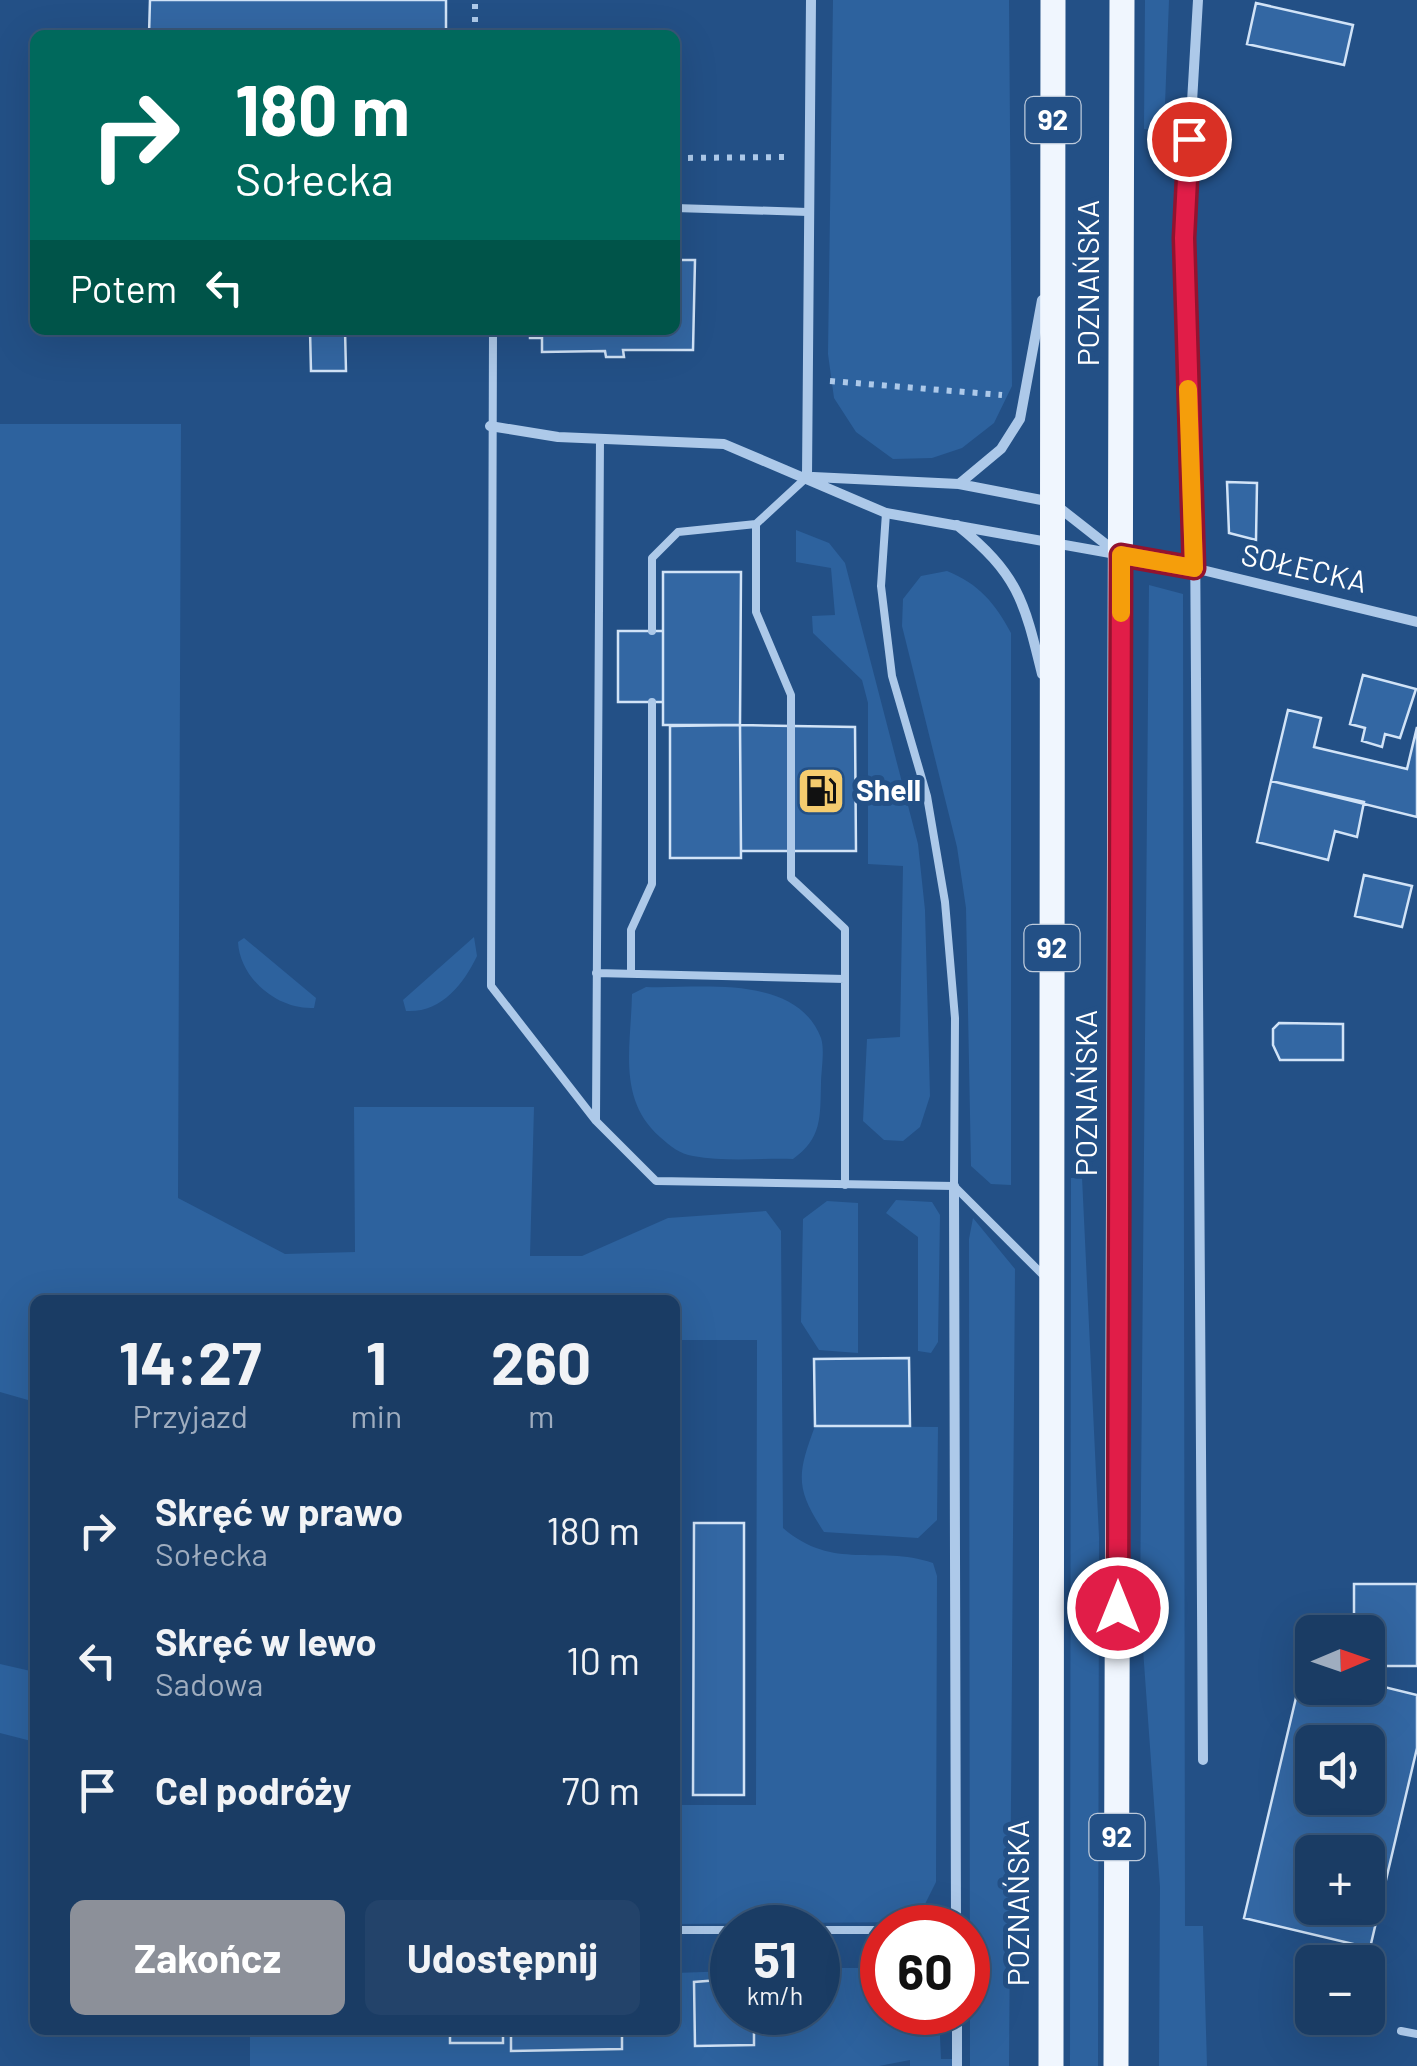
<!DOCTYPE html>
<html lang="pl">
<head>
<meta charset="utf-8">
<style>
	body { margin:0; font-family:Barlow,sans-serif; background:#23436a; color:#f1f3f6; height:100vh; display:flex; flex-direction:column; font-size:38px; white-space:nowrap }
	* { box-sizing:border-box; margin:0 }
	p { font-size:32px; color:#9fadbf }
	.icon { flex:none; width:55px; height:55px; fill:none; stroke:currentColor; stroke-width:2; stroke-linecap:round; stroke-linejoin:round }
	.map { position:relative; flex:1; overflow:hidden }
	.details { position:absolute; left:30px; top:1295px; width:650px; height:740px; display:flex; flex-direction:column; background:#1a3c64; border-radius:15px; box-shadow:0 10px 40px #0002,0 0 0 2px #385678 }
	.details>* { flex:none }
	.hud { position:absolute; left:30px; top:30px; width:650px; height:305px; border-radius:15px; box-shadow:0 10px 40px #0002,0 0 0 2px #385678; background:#00695c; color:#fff; overflow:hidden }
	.needle { width:65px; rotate:88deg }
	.buttons { position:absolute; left:1295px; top:1615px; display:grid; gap:20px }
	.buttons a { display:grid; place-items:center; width:90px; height:90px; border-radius:15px; background:#1a3c64; box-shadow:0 10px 40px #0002,0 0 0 2px #385678; font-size:50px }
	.speed { position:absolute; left:710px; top:1905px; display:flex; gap:20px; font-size:50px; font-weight:700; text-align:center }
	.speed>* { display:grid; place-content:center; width:130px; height:130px; border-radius:50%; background:#1a3c64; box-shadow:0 10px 40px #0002,0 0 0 2px #385678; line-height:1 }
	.speed small { font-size:25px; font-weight:400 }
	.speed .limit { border:15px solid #d22; background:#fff; color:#111 }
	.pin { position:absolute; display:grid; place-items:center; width:85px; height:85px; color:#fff; margin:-42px; border:5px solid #fff; border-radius:50%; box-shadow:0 2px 10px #0007 }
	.me { position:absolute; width:110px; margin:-55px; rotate:0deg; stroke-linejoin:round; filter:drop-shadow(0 0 8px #0008) }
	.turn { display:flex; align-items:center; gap:35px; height:210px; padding:0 40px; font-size:45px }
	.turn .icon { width:130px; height:130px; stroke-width:2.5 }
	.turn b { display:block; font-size:70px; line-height:85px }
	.then { display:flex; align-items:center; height:95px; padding:0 40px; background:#0003; gap:20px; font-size:38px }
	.eta { display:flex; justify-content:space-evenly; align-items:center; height:170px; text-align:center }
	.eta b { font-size:60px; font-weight:700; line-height:70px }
	.cta { display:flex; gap:20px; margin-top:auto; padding:20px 40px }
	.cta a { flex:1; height:115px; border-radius:15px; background:#8c9099; color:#fff; font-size:40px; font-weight:700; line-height:115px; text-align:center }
	.cta a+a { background:#23436a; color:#f1f3f6 }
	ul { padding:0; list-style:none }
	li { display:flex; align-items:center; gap:30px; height:130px; padding:0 40px }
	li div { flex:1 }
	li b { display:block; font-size:38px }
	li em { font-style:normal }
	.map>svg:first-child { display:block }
	.green { fill:#2d629e }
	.building { fill:#3367a3; stroke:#d1e3f7; stroke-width:2.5; fill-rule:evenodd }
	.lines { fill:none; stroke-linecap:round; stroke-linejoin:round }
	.path { stroke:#adc9e9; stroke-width:6; stroke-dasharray:5 8; stroke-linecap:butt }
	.service { stroke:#adc9e9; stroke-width:8 }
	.minor { stroke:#adc9e9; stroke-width:10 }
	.primary { stroke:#f0f6fe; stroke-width:25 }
	.route-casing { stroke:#92132f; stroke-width:25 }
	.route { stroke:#e11d48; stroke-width:18 }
	.slow { stroke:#f59e0b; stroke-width:18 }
	.labels { text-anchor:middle; stroke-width:10; stroke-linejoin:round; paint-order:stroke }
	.shield { fill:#235086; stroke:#bdcadb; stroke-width:2.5 }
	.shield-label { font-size:28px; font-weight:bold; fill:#fff }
	.street-label { font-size:30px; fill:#fff; stroke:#235086 }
	.poi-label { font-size:30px; font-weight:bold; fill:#fff; stroke:#235086; text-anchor:start }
</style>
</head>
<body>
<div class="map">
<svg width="1417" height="2066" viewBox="0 0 1417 2066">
	<rect width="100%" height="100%" fill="#235086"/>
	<path class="green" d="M 833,0 L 1009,0 L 1012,386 L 994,423 L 962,448 L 932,458 L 893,459 L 856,432 L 834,398 L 828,354 Z
		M 1145,0 L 1169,0 L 1164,131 L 1144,129 Z
		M 0,424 L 181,424 L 178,1198 L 285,1254 L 355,1252 L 354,1107 L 534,1107 L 530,1256 L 582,1256 L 668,1218 L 766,1211 L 781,1231 L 783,1528 C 834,1572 877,1544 933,1563 L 937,1576 L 936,1882 L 916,1922 L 675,1924 L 675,1805 L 756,1805 L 757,1340 L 675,1340 L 675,1300 L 35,1300 L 35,1402 L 0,1392 Z
		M 796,530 L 829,543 L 845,563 L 918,844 L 925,910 L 930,1096 L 920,1127 L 903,1141 L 884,1140 L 863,1121 L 867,1039 L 900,1037 L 903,866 L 868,864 L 868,703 L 862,680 L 813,633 L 812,616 L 835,615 L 831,568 L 796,562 Z
		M 947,571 C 979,584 995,603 1011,633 L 1011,1185 L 991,1184 L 971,1166 L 966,908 L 957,847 L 902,626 L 903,599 L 921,576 Z
		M 1149,585 L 1183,594 L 1185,1926 L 1203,1926 L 1207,2066 L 1159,2066 L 1160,1887 L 1140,1607 Z
		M 474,937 L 477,956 C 463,985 441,1013 406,1011 L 403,1000 Z
		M 244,938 L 316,998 L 314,1008 C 278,1010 240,979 238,942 Z
		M 646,987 C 701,989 796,973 821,1038 C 825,1050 821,1071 821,1084 C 820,1118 822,1138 793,1159 C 761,1158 725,1162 693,1156 C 680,1154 670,1146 660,1137 C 617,1099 631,1047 632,994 Z
		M 1082,1177 L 1099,1537 L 1098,2066 L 1070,2066 L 1071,1178 Z
		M 896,1200 L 932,1202 L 940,1215 L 938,1342 L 931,1353 L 918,1351 L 918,1237 L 886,1213 Z
		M 827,1201 L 858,1203 L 858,1353 L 819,1350 L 801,1322 L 803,1219 Z
		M 973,1218 L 1015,1269 L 1009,2066 L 970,2066 L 969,1239 Z
		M 815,1426 L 938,1427 L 937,1520 L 918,1538 L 824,1532 C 795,1488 797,1475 815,1426 Z
		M 0,1664 L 35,1672 L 35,1742 L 0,1733 Z
		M 818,1968 L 882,1968 L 882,2012 L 939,2013 L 941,2059 L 957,2059 L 957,2066 L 910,2066 L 910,2060 L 879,2066 L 250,2066 L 250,2030 L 675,2030 L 675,1973 L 732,1971 L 732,2012 L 818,2012 Z"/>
	<path class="building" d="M 150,0 L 446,0 L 446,35 L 149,35 Z
		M 1256,3 L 1353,25 L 1344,65 L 1247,44 Z
		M 675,260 L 695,260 L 693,350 L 623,350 L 624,357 L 606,357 L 605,351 L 542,352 L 542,338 L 530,338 L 530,330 L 675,330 Z
		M 310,330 L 345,330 L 346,371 L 311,371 Z
		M 1227,482 L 1257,483 L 1256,540 L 1229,533 Z
		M 663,572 L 741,572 L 740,725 L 663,725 Z
		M 618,631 L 663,631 L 663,702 L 618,702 Z
		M 1363,675 L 1416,689 L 1400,738 L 1385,734 L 1382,747 L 1362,741 L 1365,728 L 1350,724 Z
		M 1288,710 L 1321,718 L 1314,747 L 1407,769 L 1417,727 L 1417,817 L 1271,781 Z
		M 740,725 L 741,858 L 670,858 L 670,726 Z
		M 740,725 L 855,727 L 856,851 L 741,851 Z
		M 1271,781 L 1364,802 L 1357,837 L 1335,831 L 1328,860 L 1257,842 Z
		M 1364,875 L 1412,886 L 1402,927 L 1355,916 Z
		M 1279,1023 L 1343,1024 L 1343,1060 L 1280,1060 L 1273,1045 L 1273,1029 Z
		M 909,1358 L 910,1426 L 815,1426 L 814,1359 Z
		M 694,1523 L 744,1523 L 744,1795 L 693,1795 Z
		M 1354,1584 L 1417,1584 L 1417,1666 L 1368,1666 L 1368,1632 L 1354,1632 Z
		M 1303,1668 L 1312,1670 L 1312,1688 L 1368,1688 L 1368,1683 L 1417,1695 L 1417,1748 L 1370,1948 L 1244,1918 ZM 1312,1742 L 1368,1742 L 1368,1798 L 1312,1798 ZM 1312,1852 L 1368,1852 L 1368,1908 L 1312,1908 Z
		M 732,1979 L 732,2012 L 754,2012 L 754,2045 L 695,2046 L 694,1982 Z
		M 450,2030 L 503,2030 L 503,2043 L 450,2043 Z
		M 511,2030 L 622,2030 L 622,2049 L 511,2051 Z"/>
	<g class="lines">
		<path class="path" d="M 475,35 L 475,0
			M 675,158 L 788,157
			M 830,381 L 1002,395"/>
		<path class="service" d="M 675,208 L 808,212
			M 493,330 L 491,986 L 596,1121 L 656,1181 L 954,1186 L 1046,1278
			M 807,477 L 756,524 L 756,612 L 791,695 L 791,878 L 845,929 L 845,1185
			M 886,513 L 881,586 L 892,676 L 927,796 L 945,902 L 955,1018 L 954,1186
			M 652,631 L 652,558 L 678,532 L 756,524
			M 596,973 L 845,979
			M 631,974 L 631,930 L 652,884 L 652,702
			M 596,1119 L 600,438
			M 675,1930 L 732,1930
			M 818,1930 L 882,1930
			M 1401,2031 L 1417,2034"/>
		<path class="minor" d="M 1198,0 L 1184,238 L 1195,527 L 1203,1760
			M 490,426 L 558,437 L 724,444 L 886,513 L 1194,568 L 1417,622
			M 807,477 L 811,0
			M 813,477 L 959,484 L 1052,502 L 1117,553
			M 959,484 L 1001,449 L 1020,419 L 1042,300
			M 957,525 C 1018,574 1024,600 1042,674
			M 954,1186 L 956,1928
			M 957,2012 L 957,2066"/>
		<path class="primary" d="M 1051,2066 L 1053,0
			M 1116,2066 L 1122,0"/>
	</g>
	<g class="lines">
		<g class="route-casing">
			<path id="route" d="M 1118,1608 L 1121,555 L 1194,568 L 1184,238 L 1189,139"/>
		</g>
		<use href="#route" class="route"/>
		<path class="slow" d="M 1121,613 L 1121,555 L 1194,568 L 1188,389"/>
	</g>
	<defs>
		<g id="fuel-square" transform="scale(2.5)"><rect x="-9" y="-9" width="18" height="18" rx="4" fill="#f5cc6f" stroke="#235086"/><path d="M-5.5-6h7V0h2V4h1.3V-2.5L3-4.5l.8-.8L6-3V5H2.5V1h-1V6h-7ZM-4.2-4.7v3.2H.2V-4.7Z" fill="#111"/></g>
	</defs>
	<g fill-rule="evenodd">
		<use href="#fuel-square" x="821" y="791"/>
	</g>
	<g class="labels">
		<g class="shield">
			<rect x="1025.5" y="97" width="55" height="46" rx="8"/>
			<rect x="1024.5" y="925" width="55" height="46" rx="8"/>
			<rect x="1089.5" y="1814" width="55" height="46" rx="8"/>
		</g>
		<g class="shield-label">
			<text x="1053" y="130">92</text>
			<text x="1052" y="958">92</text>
			<text x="1117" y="1847">92</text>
		</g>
		<g class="street-label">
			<text transform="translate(1089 283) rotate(-90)" y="10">POZNAŃSKA</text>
			<text transform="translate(1304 569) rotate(13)" y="10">SOŁECKA</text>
			<text transform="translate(1087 1093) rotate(-90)" y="10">POZNAŃSKA</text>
			<text transform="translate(1019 1903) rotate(-90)" y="10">POZNAŃSKA</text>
		</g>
		<g class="poi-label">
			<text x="856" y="801">Shell</text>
		</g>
	</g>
</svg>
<div class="buttons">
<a><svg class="needle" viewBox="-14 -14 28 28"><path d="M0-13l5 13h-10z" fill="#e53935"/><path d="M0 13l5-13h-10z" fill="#9fadbf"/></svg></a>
<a><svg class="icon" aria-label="sound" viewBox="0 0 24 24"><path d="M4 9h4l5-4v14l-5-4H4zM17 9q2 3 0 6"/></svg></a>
<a>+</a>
<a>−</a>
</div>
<div class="speed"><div>51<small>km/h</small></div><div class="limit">60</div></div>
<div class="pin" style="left:1189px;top:139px;background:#d93025"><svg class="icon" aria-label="arrive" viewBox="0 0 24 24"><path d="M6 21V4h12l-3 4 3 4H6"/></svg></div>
<svg class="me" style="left:1118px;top:1608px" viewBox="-20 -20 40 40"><circle r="17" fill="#e11d48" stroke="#fff" stroke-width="3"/><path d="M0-11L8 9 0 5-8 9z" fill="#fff"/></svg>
<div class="hud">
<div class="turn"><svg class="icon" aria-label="right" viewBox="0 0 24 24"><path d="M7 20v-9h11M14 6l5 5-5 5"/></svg><div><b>180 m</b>Sołecka</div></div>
<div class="then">Potem<svg class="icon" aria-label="left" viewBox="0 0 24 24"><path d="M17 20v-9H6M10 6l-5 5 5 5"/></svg></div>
</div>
<section class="details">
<div class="eta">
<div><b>14:27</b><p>Przyjazd</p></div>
<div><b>1</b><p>min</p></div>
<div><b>260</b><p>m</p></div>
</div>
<ul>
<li><svg class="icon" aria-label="right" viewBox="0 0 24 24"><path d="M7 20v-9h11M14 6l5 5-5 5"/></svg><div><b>Skręć w prawo</b><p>Sołecka</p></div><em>180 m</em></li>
<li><svg class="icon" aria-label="left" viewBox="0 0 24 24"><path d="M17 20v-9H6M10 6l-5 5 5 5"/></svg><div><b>Skręć w lewo</b><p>Sadowa</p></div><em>10 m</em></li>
<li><svg class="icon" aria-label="arrive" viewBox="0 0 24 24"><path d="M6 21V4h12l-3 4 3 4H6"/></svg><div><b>Cel podróży</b></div><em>70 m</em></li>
</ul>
<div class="cta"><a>Zakończ</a><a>Udostępnij</a></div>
</section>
</div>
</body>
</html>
